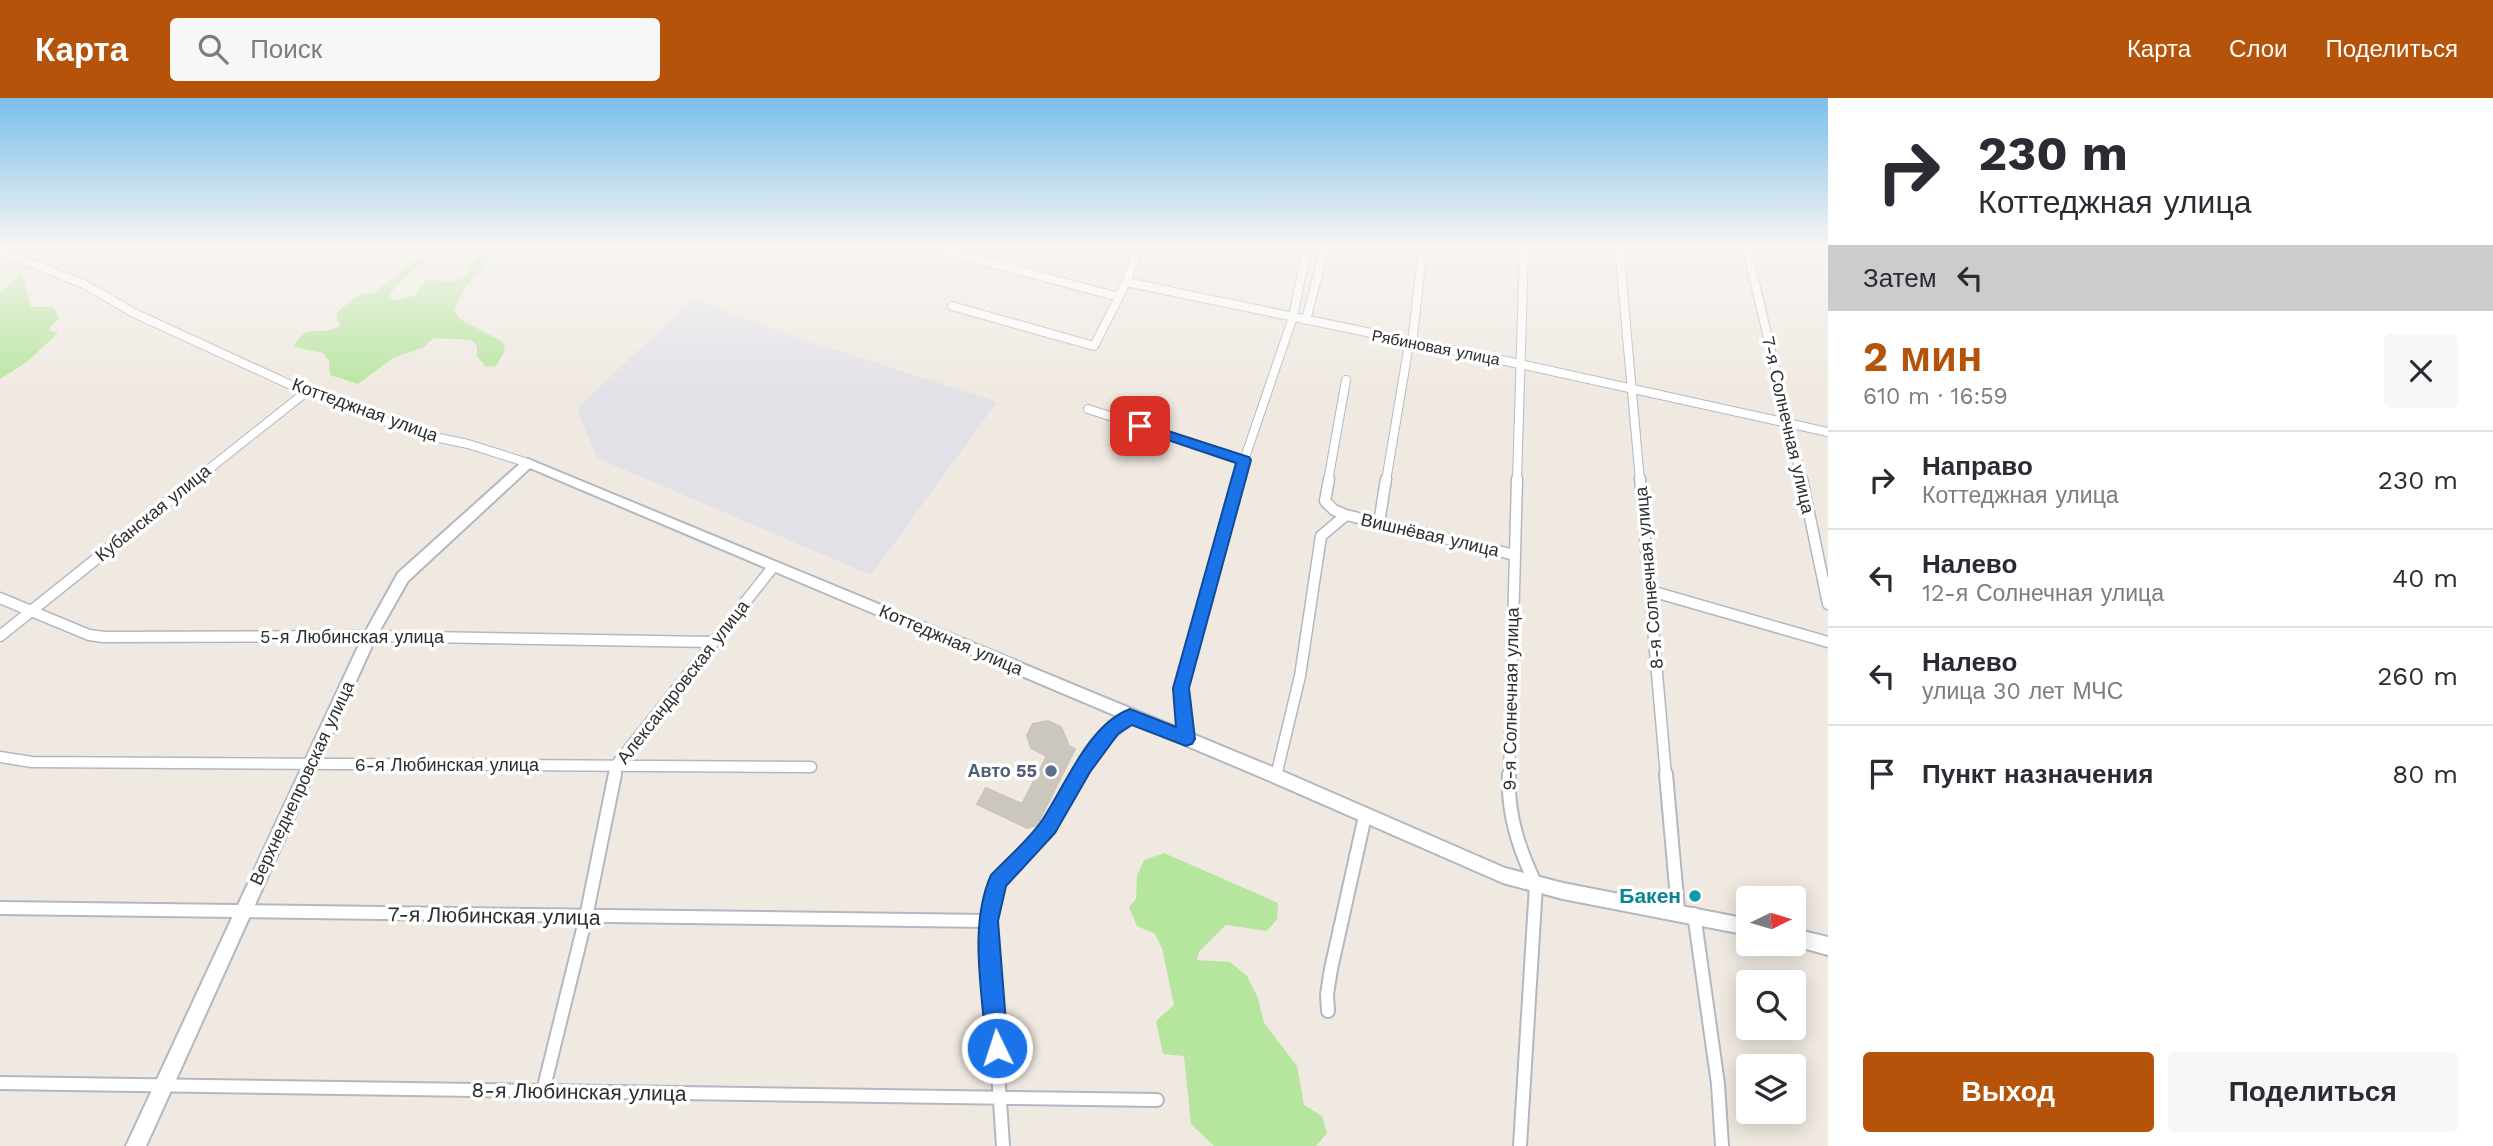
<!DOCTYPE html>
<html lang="ru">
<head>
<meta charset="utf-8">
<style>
	body { margin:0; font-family:"Work Sans",sans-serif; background:#f7f7f7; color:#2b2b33; height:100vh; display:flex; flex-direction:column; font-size:26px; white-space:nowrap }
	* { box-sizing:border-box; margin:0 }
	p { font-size:23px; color:#7c7c81 }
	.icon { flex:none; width:38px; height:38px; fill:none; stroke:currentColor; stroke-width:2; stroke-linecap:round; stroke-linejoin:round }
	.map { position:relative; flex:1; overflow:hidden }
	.drawer { display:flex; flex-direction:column; background:#fff; width:665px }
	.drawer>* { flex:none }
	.hud { background:#fff; color:#2b2b33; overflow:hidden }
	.needle { width:46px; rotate:85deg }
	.controls { position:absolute; left:1736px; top:788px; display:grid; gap:14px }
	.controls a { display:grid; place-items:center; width:70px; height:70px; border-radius:7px; background:#fff; box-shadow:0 4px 18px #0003; font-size:35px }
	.pin { position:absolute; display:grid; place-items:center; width:60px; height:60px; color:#fff; margin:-30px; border-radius:14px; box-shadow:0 4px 10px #0006 }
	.me { position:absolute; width:77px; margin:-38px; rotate:356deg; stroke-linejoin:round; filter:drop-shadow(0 0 5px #0008) }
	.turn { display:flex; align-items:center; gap:24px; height:147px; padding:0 35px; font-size:32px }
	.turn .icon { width:91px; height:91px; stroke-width:2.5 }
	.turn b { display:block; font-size:49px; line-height:60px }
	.then { display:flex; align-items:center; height:66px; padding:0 35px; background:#0003; gap:14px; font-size:26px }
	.round { display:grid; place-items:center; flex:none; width:74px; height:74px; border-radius:7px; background:#f7f7f7 }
	.summary { display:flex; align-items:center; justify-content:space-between; height:119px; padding:0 35px }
	h1 { font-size:42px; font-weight:700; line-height:52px; color:#b45309 }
	.primary-button { display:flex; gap:14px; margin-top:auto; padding:14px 35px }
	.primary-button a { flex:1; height:80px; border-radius:7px; background:#b45309; color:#fff; font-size:28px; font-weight:700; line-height:80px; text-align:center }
	.primary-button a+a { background:#f7f7f7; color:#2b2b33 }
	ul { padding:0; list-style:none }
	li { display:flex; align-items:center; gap:21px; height:98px; padding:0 35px; border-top:2px solid #e1e1e2 }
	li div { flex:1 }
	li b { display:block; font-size:26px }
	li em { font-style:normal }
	header { display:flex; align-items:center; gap:42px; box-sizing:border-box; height:98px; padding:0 35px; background:#b45309; color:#fff }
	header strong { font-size:33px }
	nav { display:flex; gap:38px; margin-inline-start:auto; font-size:24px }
	.search { width:490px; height:63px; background:#f7f7f7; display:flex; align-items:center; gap:18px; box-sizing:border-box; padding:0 24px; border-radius:7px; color:#7c7c81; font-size:26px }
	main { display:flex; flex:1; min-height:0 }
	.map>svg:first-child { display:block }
	.industrial { fill:#e3e1e8 }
	.green { fill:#b6e59e }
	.building { fill:#cbc7bf; stroke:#cbc5ba; stroke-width:2 }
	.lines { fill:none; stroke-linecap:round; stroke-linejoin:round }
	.street-far2-casing { stroke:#b4b7c1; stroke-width:10 }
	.street-far1-casing { stroke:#b4b7c1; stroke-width:13 }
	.street-casing { stroke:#b4b7c1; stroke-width:16 }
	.secondary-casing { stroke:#b4b7c1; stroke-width:4 }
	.street-far2 { stroke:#fff; stroke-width:8 }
	.street-far1 { stroke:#fff; stroke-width:10 }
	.street { stroke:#fff; stroke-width:12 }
	.secondary { fill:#fff; fill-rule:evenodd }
	.route { fill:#1a73e8; stroke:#114b97; stroke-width:2 }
	.service-dot { fill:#5c6f8a; stroke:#fff; stroke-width:2.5 }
	.culture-dot { fill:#0f9aa8; stroke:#fff; stroke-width:2.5 }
	.labels { text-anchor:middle; stroke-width:7; stroke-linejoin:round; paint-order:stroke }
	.far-street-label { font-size:16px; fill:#2e2e2e; stroke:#fff }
	.street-label { font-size:18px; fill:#2e2e2e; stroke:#fff }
	.service-label { font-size:18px; font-weight:bold; fill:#4e5e75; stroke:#fff; text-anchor:end }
	.near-culture-label { font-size:21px; font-weight:bold; fill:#0d838f; stroke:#fff; text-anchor:end }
	.near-street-label { font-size:21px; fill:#2e2e2e; stroke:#fff }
</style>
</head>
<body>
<header>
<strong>Карта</strong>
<div class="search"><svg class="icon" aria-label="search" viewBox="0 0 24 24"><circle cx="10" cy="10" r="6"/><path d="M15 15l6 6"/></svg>Поиск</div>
<nav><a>Карта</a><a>Слои</a><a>Поделиться</a></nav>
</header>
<main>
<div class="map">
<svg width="1828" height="1048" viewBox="0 0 1828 1048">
	<rect width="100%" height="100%" fill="#efe9e1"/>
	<path class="industrial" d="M 692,200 L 784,235 L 997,304 L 871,477 L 597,360 L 577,311 Z"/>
	<path class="green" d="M 499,150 L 500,151 L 464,191 L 454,212 L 460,221 L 503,244 L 505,252 L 496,268 L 486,269 L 477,258 L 477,248 L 471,242 L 434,240 L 424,249 L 393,260 L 358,286 L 330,277 L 329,263 L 323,255 L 294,249 C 307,222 320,240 340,228 L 336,216 C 347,206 358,193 374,195 L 415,162 L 422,161 L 422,164 L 399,185 L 389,198 L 394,203 L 416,197 C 428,173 436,187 455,183 C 474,179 467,156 499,150 Z
		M 22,176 L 31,209 L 53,209 L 59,220 L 48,232 L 58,235 L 27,264 L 0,281 L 0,194 Z
		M 1164,755 L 1278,805 L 1277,821 L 1267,833 L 1226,827 L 1199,854 L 1197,862 L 1230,864 L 1247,878 L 1258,900 L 1264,925 L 1297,968 L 1304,1007 L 1322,1018 L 1327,1035 L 1316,1048 L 1214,1048 L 1191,1026 L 1184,958 L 1163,956 L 1156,923 L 1174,907 L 1162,850 L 1155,836 L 1137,828 L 1129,809 L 1136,801 L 1137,778 L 1144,762 Z"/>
	<path class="building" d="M 1048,623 L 1061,629 L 1069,648 L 1075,651 L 1037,727 L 1027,730 L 977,706 L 986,690 L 1022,706 L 1047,658 L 1031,650 L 1027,637 L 1033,626 Z"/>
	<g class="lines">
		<g class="street-far2-casing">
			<path id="street-far2" d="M 931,149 L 1119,199 L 1126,184 L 1520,266 L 1828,334
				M 1619,149 L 1640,383
				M 1751,149 L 1748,156 L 1802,383
				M 0,153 L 84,186 L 134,215 L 306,294 L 420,336 L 468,346 L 528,365
				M 1126,184 L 1139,149
				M 952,208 L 1094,248 L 1119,199
				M 1306,222 L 1325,149
				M 1088,311 L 1244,362
				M 194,383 L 306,294
				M 1237,383 L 1293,219 L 1307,149
				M 1328,383 L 1346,282
				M 1386,383 L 1408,252 L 1412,246 L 1423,149
				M 1517,383 L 1524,149"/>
		</g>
		<g class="street-far1-casing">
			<path id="street-far1" d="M 1640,381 L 1666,678
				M 1802,381 L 1828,506
				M 1346,417 L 1515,457
				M 1379,425 L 1386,381
				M 1651,493 L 1828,544
				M 0,500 L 89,537 L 104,539 L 370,538 L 712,544
				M 0,538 L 196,381
				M 1186,641 L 1181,590 L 1237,381
				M 0,659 L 32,664 L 811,669
				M 615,678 L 617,666 L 773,469
				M 1080,678 L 1105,642 L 1131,618
				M 1276,678 L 1300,578 L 1321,438 L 1346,417 L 1334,412 L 1325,403 L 1329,381
				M 1509,678 L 1517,381"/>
		</g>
		<g class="street-casing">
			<path id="street" d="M 1509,676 C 1507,716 1519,751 1536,787 L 1520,1048
				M 1666,676 L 1678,812
				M 0,810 L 988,823
				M 1694,816 L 1718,986 L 1722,1048
				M 1328,913 L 1327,896 L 1331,871 L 1365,718
				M 0,985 L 1157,1002
				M 543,993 L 586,819 L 615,676
				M 1003,1048 L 988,823 C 995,772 1013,772 1042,737 C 1057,718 1068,696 1081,676"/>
		</g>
		<g class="secondary-casing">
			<path id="secondary" d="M 528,361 L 1282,673 L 1505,770 L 1563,785 L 1748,821 L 1748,837 L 1563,801 L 1503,785 L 1270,683 L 530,370 L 408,483 L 376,539 L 146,1048 L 126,1048 L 363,538 L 398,475 L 524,362 Z
				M 1794,831 L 1828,839 L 1828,857 L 1788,846 L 1794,845 Z"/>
		</g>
		<use href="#street-far2" class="street-far2"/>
		<use href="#street-far1" class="street-far1"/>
		<use href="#street" class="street"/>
		<use href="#secondary" class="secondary"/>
	</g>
	<linearGradient id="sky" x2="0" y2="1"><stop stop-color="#7abfeb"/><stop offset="0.5" stop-color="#f8f5f2"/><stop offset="1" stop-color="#f8f5f2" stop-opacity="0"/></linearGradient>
	<rect width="1828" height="296" fill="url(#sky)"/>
	<path class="route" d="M 1140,324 L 1249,359 L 1251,362 L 1189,590 L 1195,641 L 1192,646 L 1186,648 L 1132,627 L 1118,636 L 1090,674 L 1055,735 L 1006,788 L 998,823 L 1008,950 L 1004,957 L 997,961 L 989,957 L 986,950 C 983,895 968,829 991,777 C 1008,759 1030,741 1043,721 C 1066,686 1089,626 1130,611 L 1176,629 L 1173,590 L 1236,365 L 1135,331 L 1133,328 Z"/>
	<circle class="service-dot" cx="1051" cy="673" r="7"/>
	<circle class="culture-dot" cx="1695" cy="798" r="7"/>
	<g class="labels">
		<g class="far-street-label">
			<text transform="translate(1436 249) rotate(11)" y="6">Рябиновая улица</text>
		</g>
		<g class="street-label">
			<text transform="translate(365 312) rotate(20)" y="6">Коттеджная улица</text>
			<text transform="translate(1788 327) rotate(77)" y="6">7-я Солнечная улица</text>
			<text transform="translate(153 415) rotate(-39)" y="6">Кубанская улица</text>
			<text transform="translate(1430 437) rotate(13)" y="6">Вишнёвая улица</text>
			<text transform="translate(1649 480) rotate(-95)" y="6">8-я Солнечная улица</text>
			<text x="352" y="545">5-я Любинская улица</text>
			<text transform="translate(951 542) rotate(23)" y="6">Коттеджная улица</text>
			<text transform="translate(683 584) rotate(-52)" y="6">Александровская улица</text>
			<text transform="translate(1511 601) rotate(-89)" y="6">9-я Солнечная улица</text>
			<text x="447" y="673">6-я Любинская улица</text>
			<text transform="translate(302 685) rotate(-65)" y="6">Верхнеднепровская улица</text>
		</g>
		<g class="service-label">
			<text x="1037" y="679">Авто 55</text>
		</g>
		<g class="near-culture-label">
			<text x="1681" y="805">Бакен</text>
		</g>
		<g class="near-street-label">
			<text transform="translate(494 818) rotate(1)" y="7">7-я Любинская улица</text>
			<text transform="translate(579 994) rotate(1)" y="7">8-я Любинская улица</text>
		</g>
	</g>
</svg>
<div class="controls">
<a><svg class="needle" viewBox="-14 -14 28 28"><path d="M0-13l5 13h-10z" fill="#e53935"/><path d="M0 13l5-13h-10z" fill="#7c7c81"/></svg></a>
<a><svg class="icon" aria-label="search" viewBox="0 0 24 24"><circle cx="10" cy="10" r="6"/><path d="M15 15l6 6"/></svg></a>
<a><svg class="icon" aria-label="layers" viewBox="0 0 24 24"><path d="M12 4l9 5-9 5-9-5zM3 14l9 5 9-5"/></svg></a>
</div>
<div class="pin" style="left:1140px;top:328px;background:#d93025"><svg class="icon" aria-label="arrive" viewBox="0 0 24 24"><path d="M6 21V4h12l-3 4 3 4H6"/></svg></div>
<svg class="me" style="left:997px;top:950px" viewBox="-20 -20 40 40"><circle r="17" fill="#1a73e8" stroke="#fff" stroke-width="3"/><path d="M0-11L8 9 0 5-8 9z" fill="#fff"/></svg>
</div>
<section class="drawer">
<div class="hud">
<div class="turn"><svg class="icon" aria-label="right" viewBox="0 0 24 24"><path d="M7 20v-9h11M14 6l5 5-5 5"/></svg><div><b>230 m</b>Коттеджная улица</div></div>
<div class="then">Затем<svg class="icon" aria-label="left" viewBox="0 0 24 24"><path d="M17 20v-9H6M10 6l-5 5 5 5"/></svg></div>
</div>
<div class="summary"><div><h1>2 мин</h1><p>610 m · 16:59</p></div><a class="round"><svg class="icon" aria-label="close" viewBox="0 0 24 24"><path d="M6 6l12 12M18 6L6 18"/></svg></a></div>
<ul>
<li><svg class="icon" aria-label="right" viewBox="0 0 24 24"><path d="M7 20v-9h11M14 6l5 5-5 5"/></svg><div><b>Направо</b><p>Коттеджная улица</p></div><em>230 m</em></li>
<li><svg class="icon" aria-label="left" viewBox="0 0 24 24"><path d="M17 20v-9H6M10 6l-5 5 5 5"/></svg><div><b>Налево</b><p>12-я Солнечная улица</p></div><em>40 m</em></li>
<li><svg class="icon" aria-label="left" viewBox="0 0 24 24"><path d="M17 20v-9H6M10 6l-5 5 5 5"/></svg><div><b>Налево</b><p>улица 30 лет МЧС</p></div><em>260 m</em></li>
<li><svg class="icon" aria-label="arrive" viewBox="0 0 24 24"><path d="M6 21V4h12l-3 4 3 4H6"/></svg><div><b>Пункт назначения</b></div><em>80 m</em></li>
</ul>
<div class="primary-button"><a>Выход</a><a>Поделиться</a></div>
</section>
</main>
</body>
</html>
